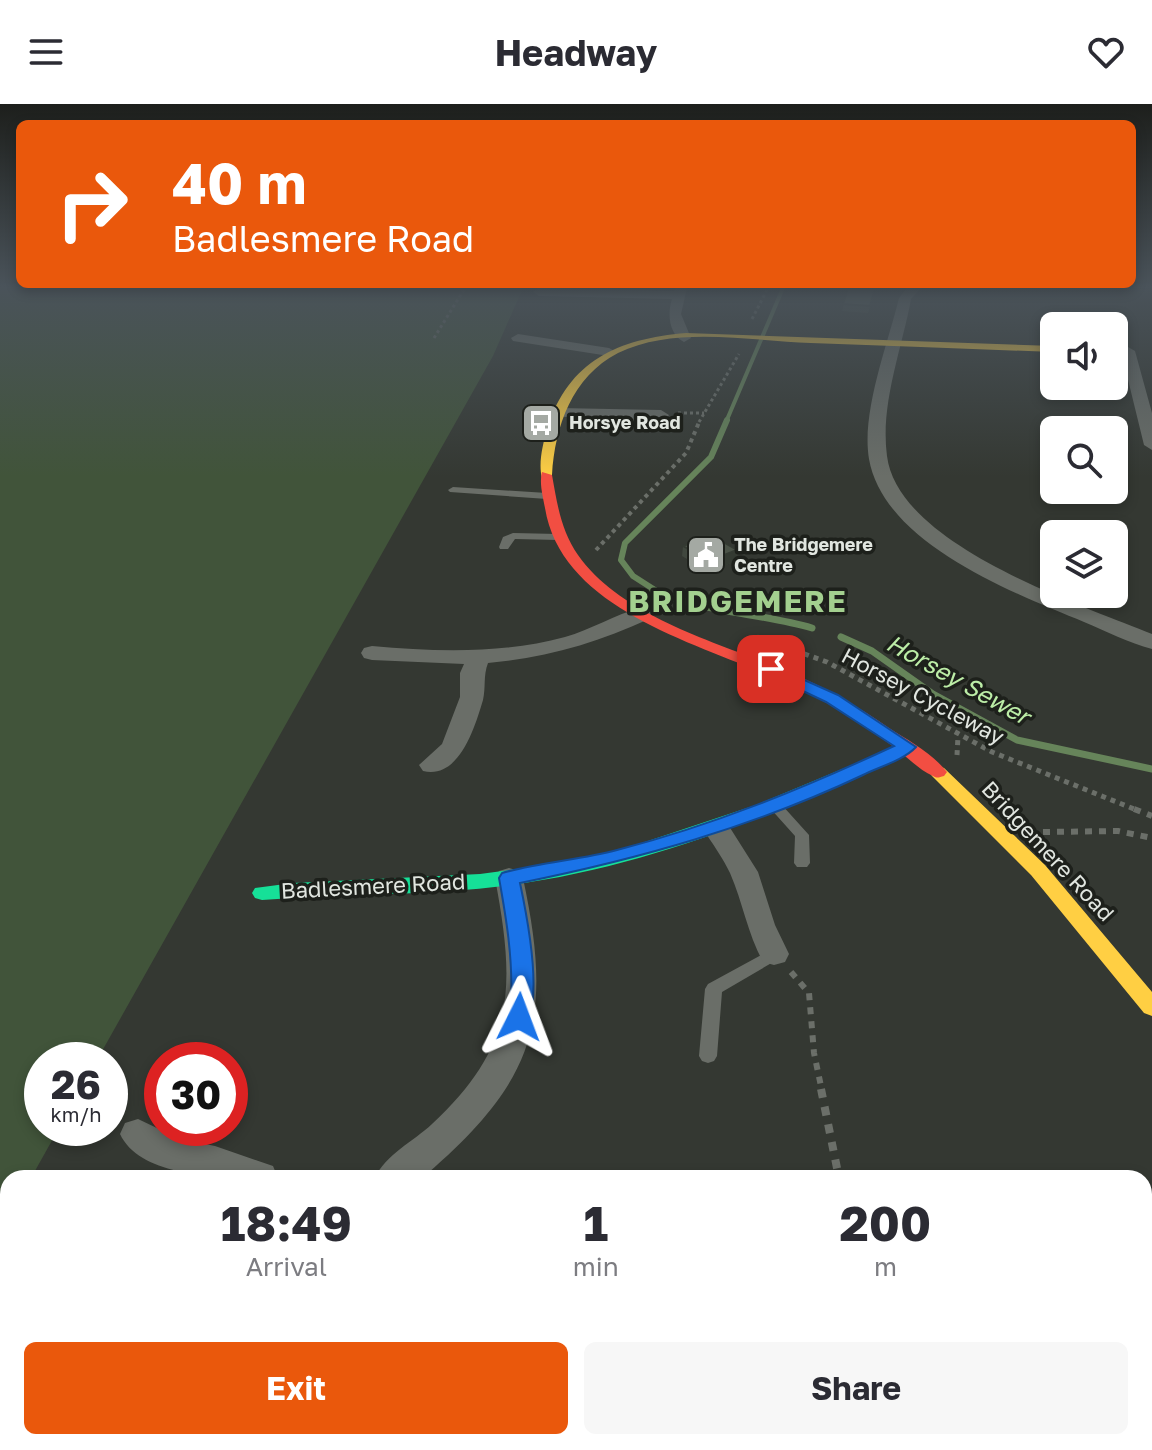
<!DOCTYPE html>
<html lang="en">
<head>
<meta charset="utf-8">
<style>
	body { margin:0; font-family:"Golos Text",sans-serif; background:#f7f7f7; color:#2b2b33; height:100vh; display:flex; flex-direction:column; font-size:30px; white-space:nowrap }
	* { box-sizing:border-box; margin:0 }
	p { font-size:26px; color:#7c7c81 }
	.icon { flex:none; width:44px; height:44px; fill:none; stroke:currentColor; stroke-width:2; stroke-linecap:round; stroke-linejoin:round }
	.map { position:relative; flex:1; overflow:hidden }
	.drawer { position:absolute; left:0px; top:1066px; width:1152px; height:280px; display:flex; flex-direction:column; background:#fff; border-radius:24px 24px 0 0; box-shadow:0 4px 12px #0003 }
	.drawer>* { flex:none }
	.guide { position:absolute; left:16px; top:16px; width:1120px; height:168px; border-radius:12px; box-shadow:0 4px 12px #0003; background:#ea580c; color:#fff; overflow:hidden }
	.controls { position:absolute; left:1040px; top:208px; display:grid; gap:16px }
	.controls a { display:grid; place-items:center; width:88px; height:88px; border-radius:12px; background:#fff; box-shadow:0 4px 12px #0003; font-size:40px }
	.speed { position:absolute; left:24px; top:938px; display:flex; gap:16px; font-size:40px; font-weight:700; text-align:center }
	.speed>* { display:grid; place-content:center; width:104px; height:104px; border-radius:50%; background:#fff; box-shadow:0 4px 12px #0003; line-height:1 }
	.speed small { font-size:20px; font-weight:400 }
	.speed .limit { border:12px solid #d22; background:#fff; color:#111 }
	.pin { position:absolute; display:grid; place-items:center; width:68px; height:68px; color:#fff; margin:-34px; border-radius:16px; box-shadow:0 4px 12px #0006 }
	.me { position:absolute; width:88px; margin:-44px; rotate:3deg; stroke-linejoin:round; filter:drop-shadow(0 0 6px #0008) }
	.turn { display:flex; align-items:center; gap:28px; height:168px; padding:0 24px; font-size:36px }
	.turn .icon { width:104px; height:104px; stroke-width:2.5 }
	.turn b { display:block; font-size:56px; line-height:68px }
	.eta { display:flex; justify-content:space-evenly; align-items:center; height:136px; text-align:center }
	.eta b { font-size:48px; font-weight:700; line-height:56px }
	.primary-button { display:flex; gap:16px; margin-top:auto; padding:16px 24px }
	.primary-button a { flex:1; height:92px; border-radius:12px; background:#ea580c; color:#fff; font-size:32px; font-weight:700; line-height:92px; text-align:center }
	.primary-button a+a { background:#f7f7f7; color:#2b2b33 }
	header { display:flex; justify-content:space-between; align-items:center; height:104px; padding:0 24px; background:#fff; font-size:36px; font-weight:700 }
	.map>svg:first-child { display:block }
	.green { fill:#41543a }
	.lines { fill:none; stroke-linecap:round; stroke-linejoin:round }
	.stream-far2 { stroke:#66845a; stroke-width:4 }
	.stream-far1 { stroke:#66845a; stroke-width:6 }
	.stream { stroke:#66845a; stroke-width:7 }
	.path-far4 { stroke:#6b6f69; stroke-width:3; stroke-dasharray:3 3; stroke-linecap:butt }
	.path-far3 { stroke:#6b6f69; stroke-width:4; stroke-dasharray:4 4; stroke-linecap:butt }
	.path-far2 { stroke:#6b6f69; stroke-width:5; stroke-dasharray:5 5; stroke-linecap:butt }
	.path-far1 { stroke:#6b6f69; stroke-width:6; stroke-dasharray:7 7; stroke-linecap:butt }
	.path { stroke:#6b6f69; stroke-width:8; stroke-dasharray:9 9; stroke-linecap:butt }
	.lane { fill:#6a6e68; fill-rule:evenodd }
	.street { fill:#6a6e68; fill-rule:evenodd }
	.fast { fill:#16e098; fill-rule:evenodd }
	.slow { fill:#ffcf43; fill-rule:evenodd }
	.jam { fill:#f24e42; fill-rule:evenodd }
	.wall { fill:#40473e }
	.shaded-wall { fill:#343a32 }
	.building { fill:#4b5348; stroke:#343a32; stroke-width:2 }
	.route { fill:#1a73e8; stroke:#114b97; stroke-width:2 }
	.labels { text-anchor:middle; stroke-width:7; stroke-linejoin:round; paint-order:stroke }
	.far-poi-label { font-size:18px; font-weight:bold; fill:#e1e6e0; stroke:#1d201b; text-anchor:start }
	.street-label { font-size:22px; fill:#e1e6e0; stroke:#1d201b }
	.water-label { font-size:24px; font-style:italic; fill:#bceda7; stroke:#1d201b }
	.district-label { font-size:30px; font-weight:bold; letter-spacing:2px; fill:#a3d08f; stroke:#1d201b }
</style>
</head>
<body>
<header><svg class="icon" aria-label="menu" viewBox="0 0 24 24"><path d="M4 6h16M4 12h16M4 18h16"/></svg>Headway<svg class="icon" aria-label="heart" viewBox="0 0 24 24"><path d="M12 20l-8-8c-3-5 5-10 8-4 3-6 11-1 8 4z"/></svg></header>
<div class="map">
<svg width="1152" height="1346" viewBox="0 0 1152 1346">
	<rect width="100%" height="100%" fill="#343832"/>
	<path class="green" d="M 0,184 L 523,184 L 493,252 L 97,956 L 42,956 L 42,1024 L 59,1024 L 31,1074 L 8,1074 L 8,1115 L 0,1129 Z"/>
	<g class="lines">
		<path class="stream-far2" d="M 726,318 L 783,184"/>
		<path class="stream-far1" d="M 658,488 L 633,472 L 621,456 L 625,439 L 711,353 L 727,316"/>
		<path class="stream" d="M 653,486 C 699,508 761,509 812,524
			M 841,533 L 872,547 L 933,590 L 1017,636 L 1152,665"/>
		<path class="path-far4" d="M 752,215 L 768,184
			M 434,234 L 465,184
			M 678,309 L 704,309
			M 699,318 L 739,250"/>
		<path class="path-far3" d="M 596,446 L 686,349 L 700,316"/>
		<path class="path-far2" d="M 757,533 L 827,558 L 992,648 L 1139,707
			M 957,651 L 958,632"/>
		<path class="path-far1" d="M 1134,705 L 1152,712
			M 1043,728 L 1118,727 L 1152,734
			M 791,868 L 809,889 L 814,949 L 822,987"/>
		<path class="path" d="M 821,985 L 839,1074
			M 1144,1117 L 1152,1118"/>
		<path class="lane" d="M 453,383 L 547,389 L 552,392 L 547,395 L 450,388 L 448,386 Z
			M 513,429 L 558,430 L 563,433 L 558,436 L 515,435 L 508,445 L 500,445 L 499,443 L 503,433 Z
			M 776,698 L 781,700 L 809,731 L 810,759 L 807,763 L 797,763 L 794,759 L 795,732 L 769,703 Z
			M 774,844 L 780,846 L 782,850 L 780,854 L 722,888 L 717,952 L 714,957 L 708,959 L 702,957 L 699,952 L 705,885 L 708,880 Z"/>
		<path class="street" d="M 675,184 L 687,184 L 681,210 L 691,234 L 684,238 C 669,231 667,210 672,195 L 539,192 L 533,188 L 538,184 L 674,187 Z
			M 907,184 L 921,184 L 911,195 C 902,245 880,300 887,352 C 898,441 1079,500 1152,530 L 1152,545 C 1129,539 1106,527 1084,518 C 1014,489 884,440 869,355 C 861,308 888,240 899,194 Z
			M 1090,209 L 1095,210 L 1104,222 L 1090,222 L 1083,213 Z
			M 518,230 L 609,244 L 616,248 L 609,252 L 513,237 L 511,234 Z
			M 1128,243 L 1135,247 L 1152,309 L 1152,346 L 1144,341 L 1121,247 Z
			M 559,304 L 661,306 L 669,311 L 667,314 L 643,318 L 553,312 L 551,309 Z
			M 641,504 L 649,505 L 652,510 L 649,515 C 597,539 545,554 488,559 C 483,572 486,583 483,596 C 475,623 459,676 423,667 L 419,661 L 442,640 L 460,593 L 460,569 L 464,560 L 372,556 L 364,554 L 361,549 L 364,544 L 372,542 C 437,548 502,550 565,533 C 591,526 615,510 641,504 Z
			M 717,716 L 727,719 L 758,768 L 775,821 L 789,850 L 785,858 L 774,861 L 763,858 C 747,828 743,799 730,769 C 723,754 712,739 703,725 L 707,719 Z
			M 509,764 L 519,767 L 523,774 C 553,914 537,974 428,1069 L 421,1074 L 375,1074 C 385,1051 414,1037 432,1020 C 517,941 515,882 495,774 L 499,767 Z
			M 138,1015 L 180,1035 L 215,1042 L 273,1062 L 278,1074 C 235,1074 142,1077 120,1030 L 125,1019 Z
			M 143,1338 L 187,1338 L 184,1346 L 140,1346 Z
			M 767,1338 L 811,1338 L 809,1346 L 765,1346 Z"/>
		<path class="fast" d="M 907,638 L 916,643 L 913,647 C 784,706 653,762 511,781 C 428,792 345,789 262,796 L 255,794 L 252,789 L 255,784 L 293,779 L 480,770 L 564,759 L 615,748 L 756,701 Z"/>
		<path class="slow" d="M 686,229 L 1054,242 L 1054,248 C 973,245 892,242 811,239 C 750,237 675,221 618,249 C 572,273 555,322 552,371 L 542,374 C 538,359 543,340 547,325 C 569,256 618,235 686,229 Z
			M 938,662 L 944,664 L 1045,761 L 1152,888 L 1152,912 L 1144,909 L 1031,771 L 932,672 L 929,668 L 932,664 Z"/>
		<path class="jam" d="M 542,368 L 552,371 C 557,399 561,427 578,451 C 624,516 725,540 794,570 C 827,585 859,603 889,624 C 908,636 933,650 947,668 L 944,672 C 939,673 938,675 933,672 C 919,666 906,652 894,643 C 866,623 837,604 807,588 C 723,545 563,515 545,404 C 543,393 539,379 542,368 Z"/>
	</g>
	<path class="wall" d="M 848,184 L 876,184 L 868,209 L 842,207 Z
		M 683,442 L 737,446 L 736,457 L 708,468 L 682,452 Z"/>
	<path class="shaded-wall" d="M 737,446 L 736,457 L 708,468 L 709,457 Z"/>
	<path class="building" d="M 848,184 L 875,184 L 870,202 L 843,200 Z
		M 711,431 L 737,446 L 709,457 L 683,442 Z"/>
	<linearGradient id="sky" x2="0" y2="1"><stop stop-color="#1d1f1c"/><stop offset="0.49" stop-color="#4a535a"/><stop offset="1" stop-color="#4a535a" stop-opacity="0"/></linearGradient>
	<rect width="1152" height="373" fill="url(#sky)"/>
	<path class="route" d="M 771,561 L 838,591 L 916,643 C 904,656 879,663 863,671 C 753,723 639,755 520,779 C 527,812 542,889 527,919 L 519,922 L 511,919 C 506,910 510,904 511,895 C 513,854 506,813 499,774 L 502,769 C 540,758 580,756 617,746 C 714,721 804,684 894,642 L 826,598 L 765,569 L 765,562 Z"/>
	<defs>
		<g id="bus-square" transform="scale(2)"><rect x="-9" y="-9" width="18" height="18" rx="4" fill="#a4a9a3" stroke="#1d201b"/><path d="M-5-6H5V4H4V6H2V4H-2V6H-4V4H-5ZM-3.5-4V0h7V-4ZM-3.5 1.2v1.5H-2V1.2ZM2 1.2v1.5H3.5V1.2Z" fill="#fff"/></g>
		<g id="civic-square" transform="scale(2)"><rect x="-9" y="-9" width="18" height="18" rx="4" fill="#a4a9a3" stroke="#1d201b"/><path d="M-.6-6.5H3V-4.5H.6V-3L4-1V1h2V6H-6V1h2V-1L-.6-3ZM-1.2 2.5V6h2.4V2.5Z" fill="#fff"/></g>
	</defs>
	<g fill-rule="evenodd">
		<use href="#bus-square" x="541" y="319"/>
		<use href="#civic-square" x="706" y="451"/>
	</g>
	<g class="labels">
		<g class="far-poi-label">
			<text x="569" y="325">Horsye Road</text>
			<text x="734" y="447">The Bridgemere<tspan x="734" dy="21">Centre</tspan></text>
		</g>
		<g class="street-label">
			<text transform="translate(923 592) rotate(28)" y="8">Horsey Cycleway</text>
			<text transform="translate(1048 747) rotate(47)" y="8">Bridgemere Road</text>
			<text transform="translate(373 782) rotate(-3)" y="8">Badlesmere Road</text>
		</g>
		<g class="water-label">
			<text transform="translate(958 576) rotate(29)" y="8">Horsey Sewer</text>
		</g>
		<g class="district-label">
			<text x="738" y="508">BRIDGEMERE</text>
		</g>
	</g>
</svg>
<div class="controls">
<a><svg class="icon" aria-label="sound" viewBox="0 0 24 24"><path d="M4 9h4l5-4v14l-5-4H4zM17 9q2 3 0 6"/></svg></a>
<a><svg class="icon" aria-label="search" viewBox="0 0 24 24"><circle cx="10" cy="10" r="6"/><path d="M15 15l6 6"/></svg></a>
<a><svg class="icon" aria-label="layers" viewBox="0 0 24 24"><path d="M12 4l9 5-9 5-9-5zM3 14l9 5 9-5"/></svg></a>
</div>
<div class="speed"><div>26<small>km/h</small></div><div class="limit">30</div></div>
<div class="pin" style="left:771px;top:565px;background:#d93025"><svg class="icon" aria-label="arrive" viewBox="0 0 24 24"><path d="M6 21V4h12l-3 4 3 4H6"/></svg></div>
<svg class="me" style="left:519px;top:913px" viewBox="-20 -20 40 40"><path d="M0-17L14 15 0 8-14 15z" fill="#1a73e8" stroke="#fff" stroke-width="4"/></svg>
<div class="guide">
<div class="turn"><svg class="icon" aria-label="right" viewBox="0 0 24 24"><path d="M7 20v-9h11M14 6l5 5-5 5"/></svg><div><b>40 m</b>Badlesmere Road</div></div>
</div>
<section class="drawer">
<div class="eta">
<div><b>18:49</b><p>Arrival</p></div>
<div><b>1</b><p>min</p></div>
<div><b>200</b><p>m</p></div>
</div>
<div class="primary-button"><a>Exit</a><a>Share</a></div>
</section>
</div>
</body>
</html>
